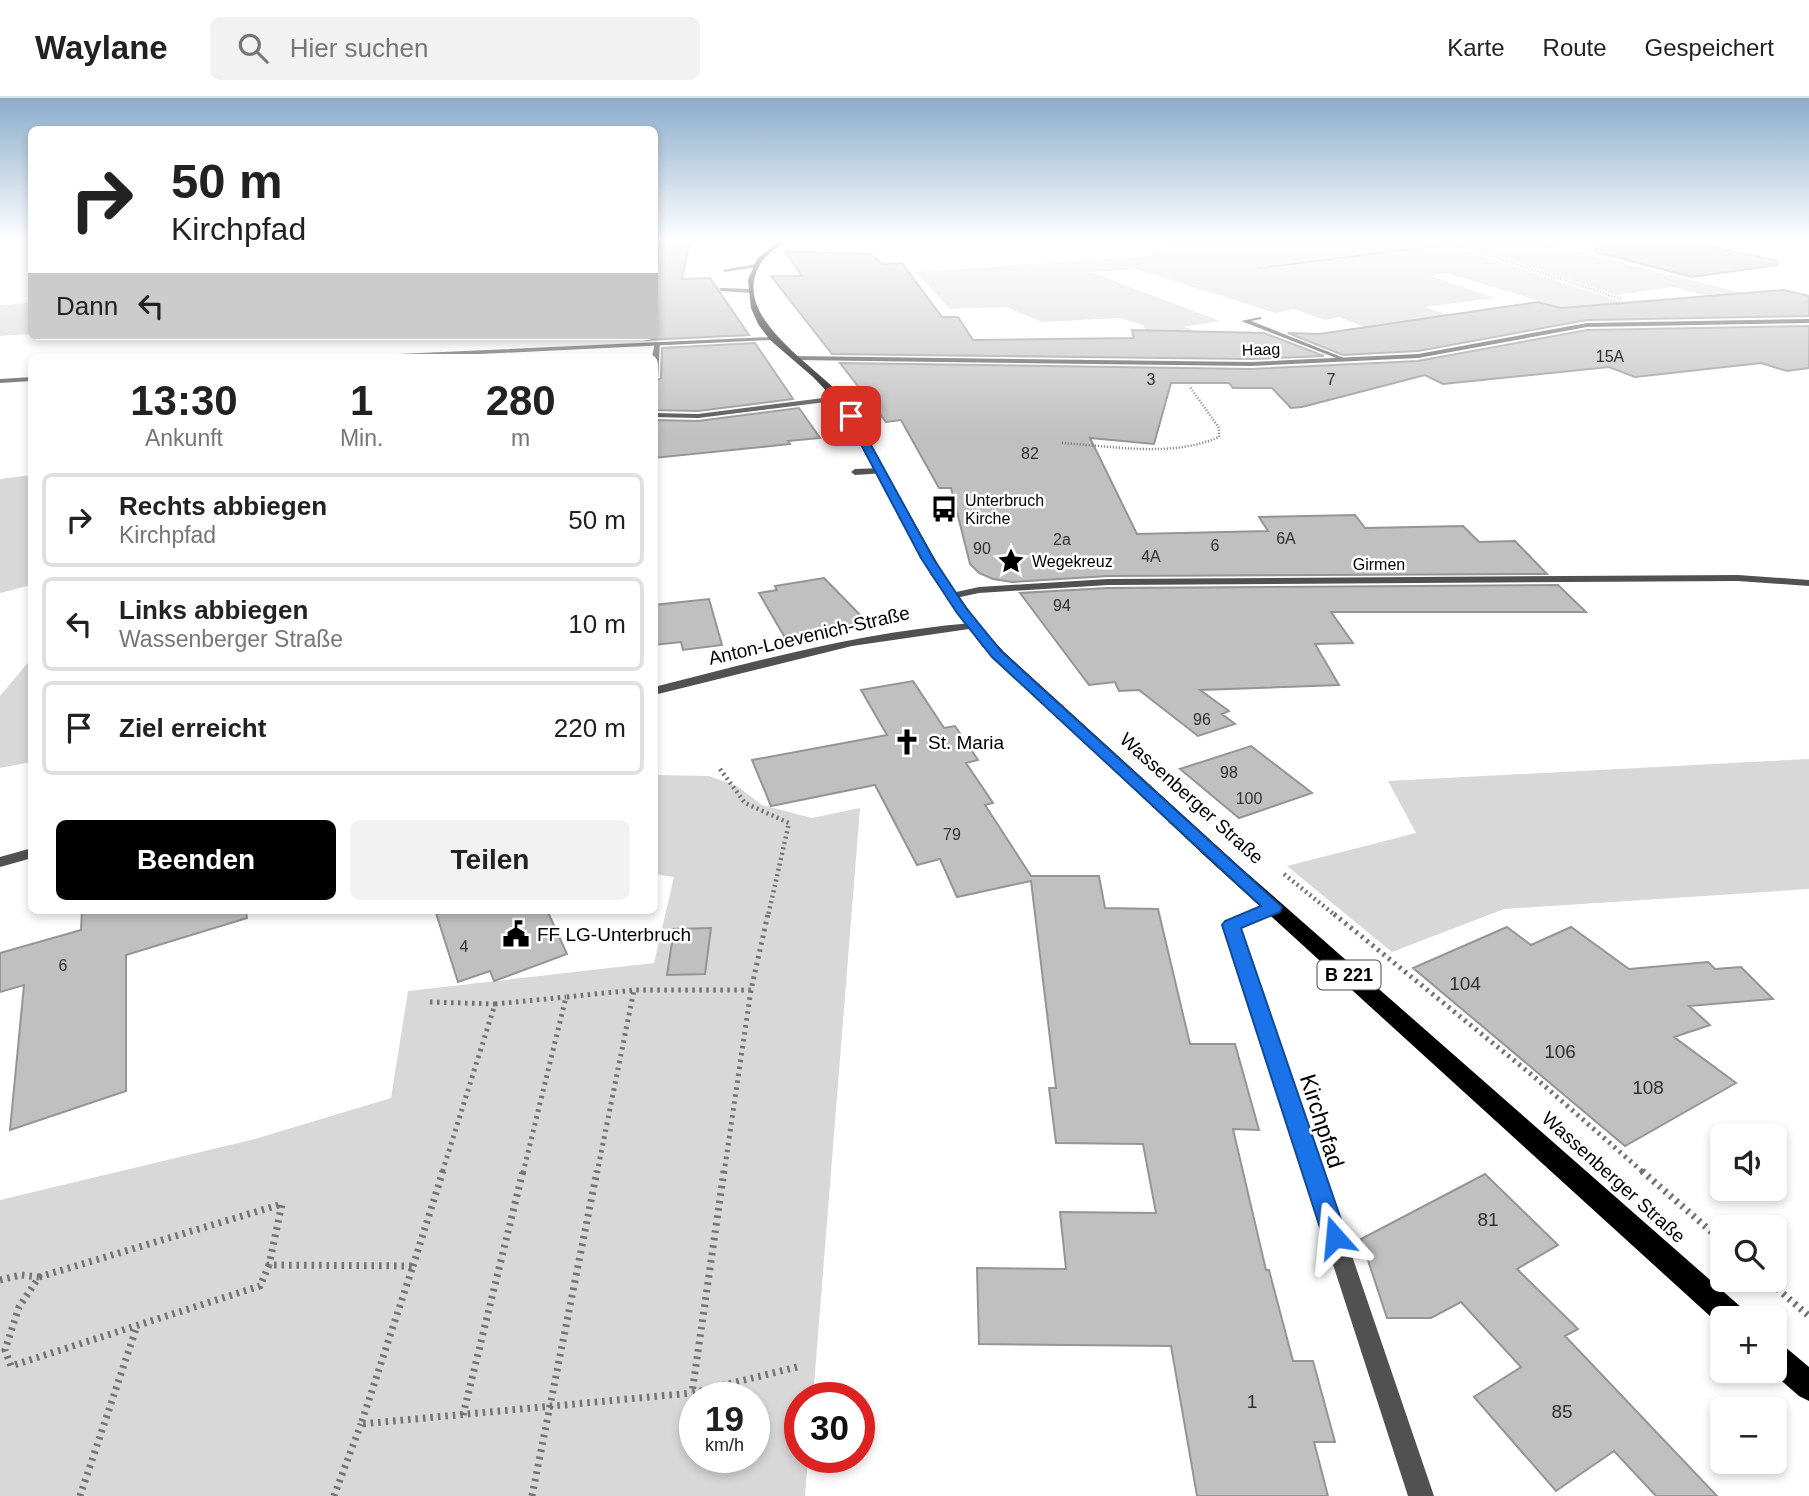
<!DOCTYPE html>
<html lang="de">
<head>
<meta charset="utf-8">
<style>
	body { margin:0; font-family:Arial,sans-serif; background:#f2f2f2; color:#222; height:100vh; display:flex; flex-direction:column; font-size:26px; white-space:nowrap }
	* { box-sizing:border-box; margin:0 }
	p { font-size:23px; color:#767676 }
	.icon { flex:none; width:38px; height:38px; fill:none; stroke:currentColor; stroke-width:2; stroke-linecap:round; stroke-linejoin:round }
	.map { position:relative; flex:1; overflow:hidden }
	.details { position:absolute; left:28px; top:256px; width:630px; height:560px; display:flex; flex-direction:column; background:#fff; border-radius:10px; box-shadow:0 4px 10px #0003 }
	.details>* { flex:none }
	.guide { position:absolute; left:28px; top:28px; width:630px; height:214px; border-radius:10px; box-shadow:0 4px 10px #0003; background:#fff; color:#222; overflow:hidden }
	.fabs { position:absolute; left:1710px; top:1026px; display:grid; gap:14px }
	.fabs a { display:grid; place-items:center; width:77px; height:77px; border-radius:10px; background:#fff; box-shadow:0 4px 10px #0003; font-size:35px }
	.speed { position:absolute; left:679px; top:1284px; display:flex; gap:14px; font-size:35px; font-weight:700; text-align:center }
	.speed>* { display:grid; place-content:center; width:91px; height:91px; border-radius:50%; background:#fff; box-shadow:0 4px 10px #0003; line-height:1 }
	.speed small { font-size:18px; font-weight:400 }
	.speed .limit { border:10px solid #d22; background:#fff; color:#111 }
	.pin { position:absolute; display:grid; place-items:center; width:60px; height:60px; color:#fff; margin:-30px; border-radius:14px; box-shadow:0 4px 10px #0006 }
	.me { position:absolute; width:77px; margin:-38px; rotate:342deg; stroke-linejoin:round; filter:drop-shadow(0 0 5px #0008) }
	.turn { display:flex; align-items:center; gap:24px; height:147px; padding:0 28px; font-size:32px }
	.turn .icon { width:91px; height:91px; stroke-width:2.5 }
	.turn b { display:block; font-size:49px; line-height:60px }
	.then { display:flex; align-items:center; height:66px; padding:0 28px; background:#0003; gap:14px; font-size:26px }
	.eta { display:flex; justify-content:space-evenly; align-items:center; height:119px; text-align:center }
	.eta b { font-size:42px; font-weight:700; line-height:49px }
	.primary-button { display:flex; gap:14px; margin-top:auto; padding:14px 28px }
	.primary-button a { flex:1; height:80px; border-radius:10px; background:#000; color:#fff; font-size:28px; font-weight:700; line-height:80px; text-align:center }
	.primary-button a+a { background:#f2f2f2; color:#222 }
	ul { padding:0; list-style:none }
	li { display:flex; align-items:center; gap:21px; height:94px; margin:0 14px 10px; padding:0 14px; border:4px solid #e0e0e0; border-radius:10px }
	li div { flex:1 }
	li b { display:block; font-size:26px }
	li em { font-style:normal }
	header { display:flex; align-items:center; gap:42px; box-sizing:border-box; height:98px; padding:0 35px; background:#fff; border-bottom:2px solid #e0e0e0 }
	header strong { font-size:33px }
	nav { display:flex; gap:38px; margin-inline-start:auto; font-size:24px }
	.search { width:490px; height:63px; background:#f2f2f2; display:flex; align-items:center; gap:18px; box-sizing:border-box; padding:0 24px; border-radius:10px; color:#767676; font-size:26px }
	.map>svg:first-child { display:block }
	.green { fill:#d8d8d8; fill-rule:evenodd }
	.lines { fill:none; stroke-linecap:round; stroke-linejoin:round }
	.stream { fill:#9f9f9f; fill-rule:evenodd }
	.building { fill:#c0c0c0; stroke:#959595; stroke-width:2 }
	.path-far4 { stroke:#737373; stroke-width:2; stroke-dasharray:1 2; stroke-linecap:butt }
	.path-far3 { stroke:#737373; stroke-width:2.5; stroke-dasharray:1 2; stroke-linecap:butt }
	.path-far2 { stroke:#737373; stroke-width:4.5; stroke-dasharray:2 3.5; stroke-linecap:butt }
	.path-far1 { stroke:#737373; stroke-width:5; stroke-dasharray:2.5 4.5; stroke-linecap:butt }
	.path { stroke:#737373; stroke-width:7; stroke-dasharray:2.5 5; stroke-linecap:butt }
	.lane { fill:#515151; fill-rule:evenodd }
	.street { fill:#515151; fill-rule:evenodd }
	.primary { fill:#000; fill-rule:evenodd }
	.route { fill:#1a73e8; stroke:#114b97; stroke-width:2 }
	.labels { text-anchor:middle; stroke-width:5; stroke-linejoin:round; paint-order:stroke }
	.far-street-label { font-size:16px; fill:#000; stroke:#fff }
	.number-label { font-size:16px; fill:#303030 }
	.far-poi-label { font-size:16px; fill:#000; stroke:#fff; text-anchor:start }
	.shield { fill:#fff; stroke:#4c4c4c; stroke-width:2 }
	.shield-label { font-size:18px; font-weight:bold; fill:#000 }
	.street-label { font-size:19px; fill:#000; stroke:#fff }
	.poi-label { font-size:19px; fill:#000; stroke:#fff; text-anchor:start }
	.near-number-label { font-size:19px; fill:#303030 }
	.near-street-label { font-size:23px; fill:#000; stroke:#fff }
</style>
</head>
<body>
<header>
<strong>Waylane</strong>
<div class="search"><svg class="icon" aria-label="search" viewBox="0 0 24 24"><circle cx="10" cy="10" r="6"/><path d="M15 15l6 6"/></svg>Hier suchen</div>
<nav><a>Karte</a><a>Route</a><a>Gespeichert</a></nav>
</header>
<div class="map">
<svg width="1809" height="1398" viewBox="0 0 1809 1398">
	<rect width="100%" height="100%" fill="#fff"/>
	<path class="green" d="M 1168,143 L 1438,143 L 1656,216 L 1655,220 L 1651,222 L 1607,223 L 1446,175 L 1430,178 L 1495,200 L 1425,209 L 1503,236 L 1424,252 L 1339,219 L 1325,222 L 1294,211 L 1275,215 L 1136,171 L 1091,174 L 1220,223 L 1184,229 L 1273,259 L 1157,261 L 1143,227 L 1120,220 L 1042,224 L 1006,209 L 950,211 L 916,174 L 1149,158 Z
		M 1506,143 L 1536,143 L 1809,212 L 1772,216 L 1674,189 L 1616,197 L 1474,150 L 1478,147 Z
		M 31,205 L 31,236 L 0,238 L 0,207 Z
		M 31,377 L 31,487 L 0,495 L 0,381 Z
		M 31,561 L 31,664 L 0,670 L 0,598 Z
		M 1809,661 L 1809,791 L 1504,811 L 1392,854 L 1287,768 L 1416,735 L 1388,683 Z
		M 655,677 L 709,678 L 737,688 L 762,707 L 812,720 L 860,710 L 813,1300 L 800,1300 L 800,1360 L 808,1360 L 805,1398 L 0,1398 L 0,1102 L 255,1041 L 391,1000 L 408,893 L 654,865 L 674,779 L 655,776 ZM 695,1300 L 754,1300 L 754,1360 L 695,1360 Z"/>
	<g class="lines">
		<path class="stream" d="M 1444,146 L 1446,148 L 1258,171 L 1256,170 Z"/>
	</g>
	<path class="building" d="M 690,143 L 682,181 L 710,180 L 749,237 L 646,242 L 647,238 L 654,238 L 654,144 Z
		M 1596,143 L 1700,143 L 1700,146 L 1778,163 L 1778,167 L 1692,179 L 1595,154 Z
		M 785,153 L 870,156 L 883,166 L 902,165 L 942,219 L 958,219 L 973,242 L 1134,240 L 1132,232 L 1264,235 L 1324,258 L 1251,261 L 832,256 L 771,178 L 802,178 Z
		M 1784,192 L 1809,198 L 1809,218 L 1587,222 L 1418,253 L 1343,257 L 1288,235 L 1319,236 L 1538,204 L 1561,210 Z
		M 1809,228 L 1809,270 L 1787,273 L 1761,265 L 1635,279 L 1609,269 L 1443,286 L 1425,277 L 1302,309 L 1291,310 L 1272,290 L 1233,290 L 1229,285 L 1171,285 L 1154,346 L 1090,340 L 1137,436 L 1268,433 L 1259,419 L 1355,417 L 1365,430 L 1463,428 L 1479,444 L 1515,443 L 1547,476 L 1108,478 L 1012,484 L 993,481 L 979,475 L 970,466 L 951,390 L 939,390 L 901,322 L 886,324 L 840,265 L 1251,271 L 1418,263 L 1587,232 Z
		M 755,245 L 793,301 L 698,313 L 654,312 L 654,284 L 661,280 L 662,250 Z
		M 799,310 L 820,340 L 788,343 L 790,346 L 654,360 L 654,322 L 698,323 Z
		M 824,480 L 867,524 L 787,543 L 759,495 L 777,492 L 775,488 Z
		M 1558,487 L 1586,514 L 1331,514 L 1353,545 L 1315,546 L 1339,587 L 1200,592 L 1229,613 L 1222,616 L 1235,626 L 1198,638 L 1139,592 L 1119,593 L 1115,584 L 1089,587 L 1020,495 L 1108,490 Z
		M 709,501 L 722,547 L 683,552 L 681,544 L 654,547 L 654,507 Z
		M 913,583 L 944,630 L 955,628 L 978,662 L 966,665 L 993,705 L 985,707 L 1031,778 L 1099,778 L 1105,810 L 1158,811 L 1190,946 L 1235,946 L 1259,1032 L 1233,1031 L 1266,1172 L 1269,1172 L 1293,1263 L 1313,1263 L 1335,1344 L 1314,1344 L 1328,1398 L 1197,1398 L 1171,1248 L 979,1246 L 977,1170 L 1066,1171 L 1060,1114 L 1156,1115 L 1143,1046 L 1056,1045 L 1049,990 L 1056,990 L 1031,783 L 957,799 L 940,761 L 917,767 L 875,687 L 771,708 L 752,662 L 887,637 L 861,592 Z
		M 1251,648 L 1312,695 L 1239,720 L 1180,671 Z
		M 82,812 L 246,812 L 247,820 L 126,857 L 126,993 L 10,1032 L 24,887 L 0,894 L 0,855 L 81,832 Z
		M 435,812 L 547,812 L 567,856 L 494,883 L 490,873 L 458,884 Z
		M 1507,829 L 1531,847 L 1571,829 L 1629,871 L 1708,864 L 1715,871 L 1741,869 L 1773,901 L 1689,908 L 1710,927 L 1674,939 L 1736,985 L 1625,1048 L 1413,870 Z
		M 711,830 L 705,876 L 667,877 L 674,831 Z
		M 1485,1076 L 1558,1147 L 1517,1171 L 1578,1231 L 1565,1238 L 1717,1398 L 1656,1398 L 1614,1353 L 1556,1393 L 1474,1299 L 1521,1269 L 1461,1204 L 1431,1220 L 1387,1220 L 1361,1141 Z"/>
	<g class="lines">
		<path class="path-far4" d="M 1446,143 L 1621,201
			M 1465,147 L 1499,143"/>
		<path class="path-far3" d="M 1062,345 C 1113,348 1171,360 1219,339 L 1219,330 L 1190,289"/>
		<path class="path-far2" d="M 720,671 L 745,705 L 789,725 L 768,818
			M 1284,776 L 1336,818"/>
		<path class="path-far1" d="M 1334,816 L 1532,977 L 1644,1075
			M 430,904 L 495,906 L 442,1075
			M 495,906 L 566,899
			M 523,1075 L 566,899 L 634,892
			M 597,1075 L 634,892 L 751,892 L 768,816
			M 724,1075 L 751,892"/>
		<path class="path" d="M 724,1073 L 692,1295 L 797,1269
			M 1642,1073 L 1722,1143
			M 413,1168 L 443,1073
			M 39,1179 L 282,1106 L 269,1167
			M 1766,1181 L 1809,1218
			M 0,1182 L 21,1177 L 39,1179 L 19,1209 L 5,1252 L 11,1268 L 260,1188 L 269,1167 L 413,1168 L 361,1326 L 692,1295
			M 463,1317 L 523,1073
			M 80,1398 L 137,1228
			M 334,1398 L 361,1326
			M 532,1398 L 597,1073"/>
		<path class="lane" d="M 755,166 L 757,169 L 725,174 L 722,172 Z
			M 719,190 L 752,191 L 755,193 L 752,195 L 721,193 Z
			M 1261,219 L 1261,221 L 1251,223 L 1349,262 L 1344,263 L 1241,223 Z
			M 655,244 L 660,245 L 658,280 L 654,282 L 654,259 L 652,259 Z
			M 839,298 L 842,298 L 842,302 L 698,320 L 654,319 L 654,315 L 698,316 Z
			M 882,370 L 885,371 L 885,375 L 855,377 L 851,374 L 855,371 Z"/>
		<path class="street" d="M 1809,221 L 1809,225 L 1587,229 L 1418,260 L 1251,268 L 795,262 L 792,260 L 795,258 L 1251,264 L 1418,256 L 1587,225 Z
			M 772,239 L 770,242 L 419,259 L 373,259 L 376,257 Z
			M 32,279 L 32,283 L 0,285 L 0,281 Z
			M 1738,477 L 1809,482 L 1809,488 L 1738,483 L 1108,487 L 979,495 L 951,501 L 946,498 L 947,496 L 979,489 L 1108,481 Z
			M 972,525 L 976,526 L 976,530 L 852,548 L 654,597 L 654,589 C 760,562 863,534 972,525 Z
			M 32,750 L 32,760 L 0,769 L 0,759 Z
			M 1273,804 L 1279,805 L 1281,809 L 1279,813 L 1240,830 L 1434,1398 L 1408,1398 L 1223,827 L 1225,823 Z"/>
		<path class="primary" d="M 778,143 L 785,143 C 777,150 767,156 761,165 C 727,219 818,268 845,302 L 944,477 L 980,528 L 1004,554 L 1240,769 L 1742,1210 L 1746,1220 L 1722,1220 L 1722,1229 L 1207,760 L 982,548 L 931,477 L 838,305 L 813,279 L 770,242 L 758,226 L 751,210 L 748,182 L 757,161 Z
			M 1774,1244 L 1784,1248 L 1809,1269 L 1809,1303 L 1799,1298 L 1769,1272 L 1774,1272 Z"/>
	</g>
	<linearGradient id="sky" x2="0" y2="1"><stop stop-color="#8baccb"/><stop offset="0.42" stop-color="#fff"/><stop offset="1" stop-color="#fff" stop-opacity="0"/></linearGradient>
	<rect width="1809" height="338" fill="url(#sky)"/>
	<path class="route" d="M 851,315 L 855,318 L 933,460 L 966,510 L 1001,553 L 1282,809 L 1280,814 L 1241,830 L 1347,1139 L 1343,1146 L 1335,1150 L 1326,1146 L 1323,1139 L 1222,827 L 1225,823 L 1261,808 L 992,559 L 957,515 L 921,460 L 846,318 Z"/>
	<defs>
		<g id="bus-bare" transform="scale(2.1)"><path d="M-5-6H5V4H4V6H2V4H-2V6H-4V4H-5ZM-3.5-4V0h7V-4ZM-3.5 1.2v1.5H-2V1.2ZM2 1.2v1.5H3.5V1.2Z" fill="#000" stroke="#fff" stroke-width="2.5" paint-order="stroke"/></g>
		<g id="sight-bare" transform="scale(2.1)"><path d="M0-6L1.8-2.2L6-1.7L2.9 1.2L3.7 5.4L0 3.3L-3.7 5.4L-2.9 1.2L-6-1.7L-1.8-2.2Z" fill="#000" stroke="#fff" stroke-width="2.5" paint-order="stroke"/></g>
		<g id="church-bare" transform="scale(2.1)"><path d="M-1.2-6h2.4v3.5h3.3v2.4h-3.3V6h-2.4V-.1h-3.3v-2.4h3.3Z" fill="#000" stroke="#fff" stroke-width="2.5" paint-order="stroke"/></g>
		<g id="civic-bare" transform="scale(2.1)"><path d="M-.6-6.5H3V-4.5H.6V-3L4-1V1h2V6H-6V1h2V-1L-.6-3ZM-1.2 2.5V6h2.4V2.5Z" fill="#000" stroke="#fff" stroke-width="2.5" paint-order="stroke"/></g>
	</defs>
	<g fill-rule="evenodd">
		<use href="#bus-bare" x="944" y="411"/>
		<use href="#sight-bare" x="1011" y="463"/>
		<use href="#church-bare" x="907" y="644"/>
		<use href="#civic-bare" x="516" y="836"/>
	</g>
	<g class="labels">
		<g class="far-street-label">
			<text transform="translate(1261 251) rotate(-2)" y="6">Haag</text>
			<text x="1379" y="472">Girmen</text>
		</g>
		<g class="number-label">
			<text x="1610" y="264">15A</text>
			<text x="1151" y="287">3</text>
			<text x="1331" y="287">7</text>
			<text x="1030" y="361">82</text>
			<text x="1286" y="446">6A</text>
			<text x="1062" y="447">2a</text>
			<text x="1215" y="453">6</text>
			<text x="982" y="456">90</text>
			<text x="1151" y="464">4A</text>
			<text x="1062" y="513">94</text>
			<text x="1202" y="627">96</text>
			<text x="1229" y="680">98</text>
			<text x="1249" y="706">100</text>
			<text x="952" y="742">79</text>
			<text x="464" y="854">4</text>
			<text x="63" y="873">6</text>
		</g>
		<g class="far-poi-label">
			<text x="965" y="408">Unterbruch<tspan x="965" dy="18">Kirche</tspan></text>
			<text x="1032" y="469">Wegekreuz</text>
		</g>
		<rect class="shield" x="1317.5" y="862.5" width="63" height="29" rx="5"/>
		<g class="shield-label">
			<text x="1349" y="883">B 221</text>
		</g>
		<g class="street-label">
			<text transform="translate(809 537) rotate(-13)" y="7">Anton-Loevenich-Straße</text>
			<text transform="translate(1192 700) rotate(42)" y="7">Wassenberger Straße</text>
			<text transform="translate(1614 1079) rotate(42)" y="7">Wassenberger Straße</text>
		</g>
		<g class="poi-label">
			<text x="928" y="651">St. Maria</text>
			<text x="537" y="843">FF LG-Unterbruch</text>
		</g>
		<g class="near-number-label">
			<text x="1465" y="892">104</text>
			<text x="1560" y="960">106</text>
			<text x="1648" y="996">108</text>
			<text x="1488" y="1128">81</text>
			<text x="1252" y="1310">1</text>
			<text x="1562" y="1320">85</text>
		</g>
		<g class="near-street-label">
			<text transform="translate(1322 1023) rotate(72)" y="8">Kirchpfad</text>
		</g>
	</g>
</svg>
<div class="fabs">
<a><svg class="icon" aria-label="sound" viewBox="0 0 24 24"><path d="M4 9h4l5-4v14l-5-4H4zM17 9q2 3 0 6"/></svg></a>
<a><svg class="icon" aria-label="search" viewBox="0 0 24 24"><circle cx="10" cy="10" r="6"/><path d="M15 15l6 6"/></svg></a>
<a>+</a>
<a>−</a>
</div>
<div class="speed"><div>19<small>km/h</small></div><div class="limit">30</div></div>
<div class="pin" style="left:851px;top:318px;background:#d93025"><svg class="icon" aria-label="arrive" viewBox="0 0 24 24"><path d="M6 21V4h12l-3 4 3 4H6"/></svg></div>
<svg class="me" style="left:1335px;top:1139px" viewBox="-20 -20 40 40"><path d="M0-17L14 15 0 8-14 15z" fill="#1a73e8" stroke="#fff" stroke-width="4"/></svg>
<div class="guide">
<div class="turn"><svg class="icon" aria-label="right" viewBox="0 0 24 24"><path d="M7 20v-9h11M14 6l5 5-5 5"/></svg><div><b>50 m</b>Kirchpfad</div></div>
<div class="then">Dann<svg class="icon" aria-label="left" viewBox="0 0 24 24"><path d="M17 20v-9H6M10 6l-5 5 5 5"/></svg></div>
</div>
<section class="details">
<div class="eta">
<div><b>13:30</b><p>Ankunft</p></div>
<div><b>1</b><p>Min.</p></div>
<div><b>280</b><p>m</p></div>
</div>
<ul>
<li><svg class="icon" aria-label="right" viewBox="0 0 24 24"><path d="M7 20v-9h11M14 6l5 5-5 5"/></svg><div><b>Rechts abbiegen</b><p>Kirchpfad</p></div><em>50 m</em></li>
<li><svg class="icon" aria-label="left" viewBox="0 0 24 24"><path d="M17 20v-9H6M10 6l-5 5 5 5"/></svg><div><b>Links abbiegen</b><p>Wassenberger Straße</p></div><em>10 m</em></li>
<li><svg class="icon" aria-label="arrive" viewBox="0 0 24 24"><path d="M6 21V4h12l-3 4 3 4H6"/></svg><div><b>Ziel erreicht</b></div><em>220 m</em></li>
</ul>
<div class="primary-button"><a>Beenden</a><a>Teilen</a></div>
</section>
</div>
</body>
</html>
